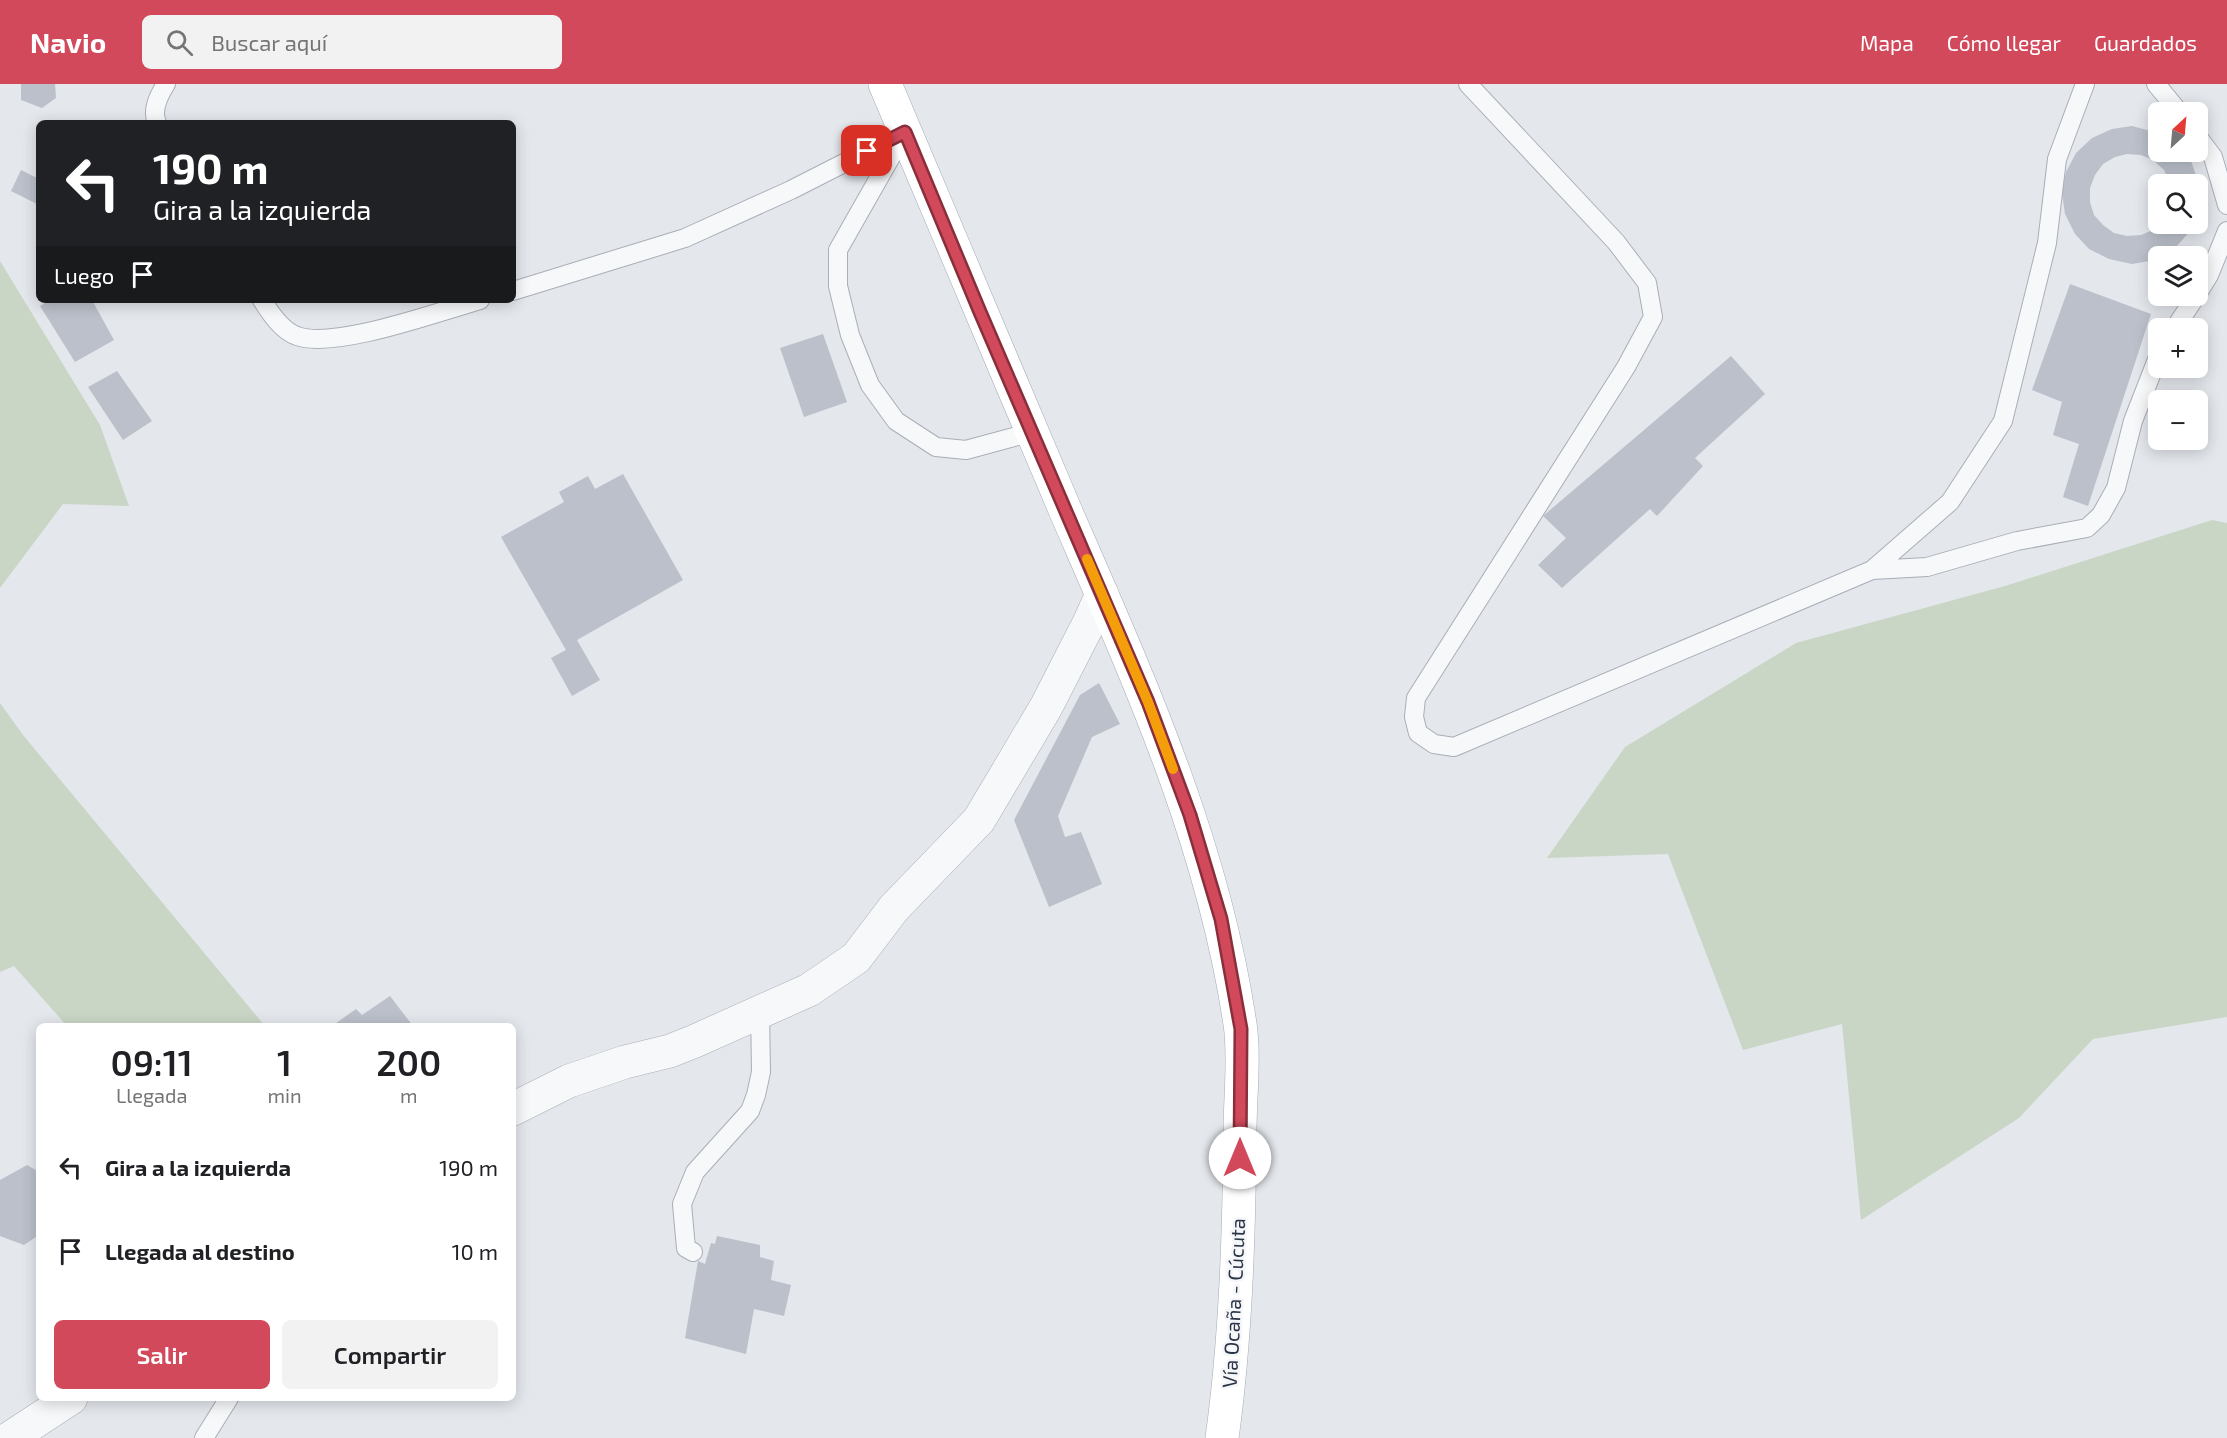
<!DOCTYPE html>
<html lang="es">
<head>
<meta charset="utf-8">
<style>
	body { margin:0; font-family:"Exo 2",sans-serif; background:#f2f2f2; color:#202124; height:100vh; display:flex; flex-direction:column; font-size:22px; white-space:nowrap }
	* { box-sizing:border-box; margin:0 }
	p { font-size:20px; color:#757577 }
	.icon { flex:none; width:33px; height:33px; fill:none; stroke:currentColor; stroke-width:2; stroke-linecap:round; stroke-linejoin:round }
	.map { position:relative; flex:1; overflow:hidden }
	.side { position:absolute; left:36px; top:939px; width:480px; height:378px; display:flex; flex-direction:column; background:#fff; border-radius:9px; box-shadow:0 3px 15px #0003 }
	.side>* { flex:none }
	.top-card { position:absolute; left:36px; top:36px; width:480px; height:183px; border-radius:9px; box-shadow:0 3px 15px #0003; background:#202124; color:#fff; overflow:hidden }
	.needle { width:39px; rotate:26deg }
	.tools { position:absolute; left:2148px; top:18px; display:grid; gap:12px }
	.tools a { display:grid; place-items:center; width:60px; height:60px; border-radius:9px; background:#fff; box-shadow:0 3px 15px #0003; font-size:30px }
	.pin { position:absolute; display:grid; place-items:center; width:51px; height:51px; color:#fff; margin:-26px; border-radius:12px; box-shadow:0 3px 9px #0006 }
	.me { position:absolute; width:66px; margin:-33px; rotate:0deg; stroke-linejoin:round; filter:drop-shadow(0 0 4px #0008) }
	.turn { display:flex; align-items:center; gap:21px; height:126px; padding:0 18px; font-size:27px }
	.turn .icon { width:78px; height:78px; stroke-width:2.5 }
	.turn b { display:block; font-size:42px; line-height:51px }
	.then { display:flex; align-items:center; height:57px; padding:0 18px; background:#0003; gap:12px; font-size:22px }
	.eta { display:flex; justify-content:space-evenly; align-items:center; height:102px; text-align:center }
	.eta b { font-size:36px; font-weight:600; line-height:42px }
	.primary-button { display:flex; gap:12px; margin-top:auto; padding:12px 18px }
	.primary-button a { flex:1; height:69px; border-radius:9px; background:#d1495b; color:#fff; font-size:24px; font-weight:600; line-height:69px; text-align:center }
	.primary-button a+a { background:#f2f2f2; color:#202124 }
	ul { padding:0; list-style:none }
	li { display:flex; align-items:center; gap:18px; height:84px; padding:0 18px }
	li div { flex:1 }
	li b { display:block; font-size:22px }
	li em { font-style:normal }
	header { display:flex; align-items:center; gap:36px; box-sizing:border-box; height:84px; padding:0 30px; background:#d1495b; color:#fff }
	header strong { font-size:28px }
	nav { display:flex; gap:33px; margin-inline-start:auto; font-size:21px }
	.search { width:420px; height:54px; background:#f2f2f2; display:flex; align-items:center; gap:15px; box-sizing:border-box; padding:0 21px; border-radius:9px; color:#757577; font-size:22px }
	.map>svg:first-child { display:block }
	.green { fill:#c9d6c5 }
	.building { fill:#bbc0ca }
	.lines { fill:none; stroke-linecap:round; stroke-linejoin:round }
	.lane-casing { stroke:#a9aeb7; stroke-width:20 }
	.street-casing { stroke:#a9aeb7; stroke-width:34 }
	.primary-casing { stroke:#a3abb8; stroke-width:34 }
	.lane { stroke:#f7f8fa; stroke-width:18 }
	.street { stroke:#f7f8fa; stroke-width:33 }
	.primary { stroke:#fff; stroke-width:33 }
	.route-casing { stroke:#882f3b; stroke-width:15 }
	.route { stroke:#d1495b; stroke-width:10 }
	.slow { stroke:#f59e0b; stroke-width:10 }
	.labels { text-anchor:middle; stroke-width:5; stroke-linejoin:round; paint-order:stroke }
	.street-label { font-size:20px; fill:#2b3445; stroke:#f4f6f9 }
</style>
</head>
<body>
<header>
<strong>Navio</strong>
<div class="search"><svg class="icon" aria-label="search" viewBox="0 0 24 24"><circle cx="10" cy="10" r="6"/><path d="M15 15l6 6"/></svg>Buscar aquí</div>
<nav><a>Mapa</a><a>Cómo llegar</a><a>Guardados</a></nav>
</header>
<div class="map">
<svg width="2227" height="1354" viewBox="0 0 2227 1354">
	<rect width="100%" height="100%" fill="#e4e7ec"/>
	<path class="green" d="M 0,177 L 100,341 L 129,422 L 63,420 L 0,504 Z
		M 2212,436 L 2227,439 L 2227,933 L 2093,955 L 2019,1034 L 1861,1136 L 1842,940 L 1743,966 L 1668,770 L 1547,774 L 1625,663 L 1796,559 L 2005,502 Z
		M 0,619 L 23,651 L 265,942 L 67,942 L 14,882 L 0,888 Z"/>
	<path class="building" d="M 21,0 L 55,0 L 56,14 L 42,24 L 21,16 Z
		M 2132,42 L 2158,49 L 2158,68 L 2183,68 L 2191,77 L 2199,100 L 2171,100 L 2164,86 L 2153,76 L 2141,71 L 2127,70 L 2115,73 L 2103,80 L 2095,91 L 2090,104 L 2090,118 L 2094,131 L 2103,141 L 2114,149 L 2127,152 L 2141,151 L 2153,146 L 2161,140 L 2193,140 L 2191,146 L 2176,163 L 2155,176 L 2132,180 L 2109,175 L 2089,165 L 2075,150 L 2065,130 L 2062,109 L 2066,88 L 2076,69 L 2092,54 L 2112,45 Z
		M 21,86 L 39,95 L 39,121 L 11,107 Z
		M 2070,200 L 2151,230 L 2088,422 L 2063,413 L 2079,360 L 2053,351 L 2062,318 L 2032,306 Z
		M 50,216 L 92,216 L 114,256 L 75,278 L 40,222 Z
		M 823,250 L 847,318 L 804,333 L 780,264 Z
		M 1731,272 L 1765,310 L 1695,374 L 1703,382 L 1657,432 L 1650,425 L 1562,504 L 1538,481 L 1566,454 L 1543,432 Z
		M 117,287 L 152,337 L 123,356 L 88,303 Z
		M 623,390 L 683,496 L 577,556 L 600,596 L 572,612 L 551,574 L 566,566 L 501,453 L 564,418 L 559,408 L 588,392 L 595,405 Z
		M 1099,599 L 1120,640 L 1092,653 L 1058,732 L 1065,753 L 1081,748 L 1102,800 L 1049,823 L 1014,736 L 1080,611 Z
		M 390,912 L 413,942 L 332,942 L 356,925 L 362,931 Z
		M 27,1081 L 39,1088 L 39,1151 L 24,1161 L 0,1152 L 0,1096 Z
		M 717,1152 L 760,1161 L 760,1173 L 774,1177 L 771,1196 L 791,1201 L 784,1232 L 754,1225 L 746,1270 L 685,1254 L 698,1177 L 705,1180 L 711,1159 L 715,1160 Z"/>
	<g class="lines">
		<g class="lane-casing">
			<path id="lane" d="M 1468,0 L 1616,158 L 1647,199 L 1653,233 L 1626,283 L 1416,614 L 1414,633 L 1418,649 L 1434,660 L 1454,663 L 1872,486 L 1950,418 L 2003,337 L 2047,159 L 2057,75 L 2085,0
				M 2156,0 L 2179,28
				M 157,39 C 151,26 159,11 166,0
				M 905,48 L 838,166 L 838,202 L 850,251 L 870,301 L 896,337 L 936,363 L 966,366 L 1032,348
				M 2198,53 L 2213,73 L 2227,121
				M 513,207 L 685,154 L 791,106 L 905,48
				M 2198,209 L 2209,191 L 2227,147
				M 262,216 C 270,229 282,247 297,252 C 334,266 440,227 480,216
				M 2175,244 L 2196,212
				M 1872,486 L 1927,483 L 2017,457 L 2087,444 L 2101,431 L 2116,404 L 2133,337 L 2158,273
				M 693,1168 L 686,1164 L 682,1120 L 695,1088 L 750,1027 L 756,1011 L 761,988 L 760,926
				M 204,1354 L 229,1314"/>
		</g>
		<g class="street-casing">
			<path id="street" d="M 513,1025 L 569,997 L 625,978 L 670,967 L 695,957 L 809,906 L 856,874 L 894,824 L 979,736 L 1046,623 L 1090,537 L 1102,510
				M 10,1354 L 71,1314"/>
		</g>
		<g class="primary-casing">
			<path id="primary" d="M 885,0 C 945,143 1005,286 1066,428 C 1139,596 1213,758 1240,940 C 1245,971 1240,1015 1240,1047 C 1239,1149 1236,1253 1222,1354"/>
		</g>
		<use href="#lane" class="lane"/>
		<use href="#street" class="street"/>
		<use href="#primary" class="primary"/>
	</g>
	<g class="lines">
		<g class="route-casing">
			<path id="route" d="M 867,67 L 905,48 L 980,228 L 1148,618 L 1190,731 L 1221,835 L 1241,945 L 1240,1074"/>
		</g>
		<use href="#route" class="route"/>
		<path class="slow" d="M 1087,475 L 1148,618 L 1173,685"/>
	</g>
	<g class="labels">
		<g class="street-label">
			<text transform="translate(1234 1219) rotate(-87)" y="7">Vía Ocaña - Cúcuta</text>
		</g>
	</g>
</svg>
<div class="tools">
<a><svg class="needle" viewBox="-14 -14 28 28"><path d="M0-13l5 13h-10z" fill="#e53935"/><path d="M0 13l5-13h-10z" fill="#757577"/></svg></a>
<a><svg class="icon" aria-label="search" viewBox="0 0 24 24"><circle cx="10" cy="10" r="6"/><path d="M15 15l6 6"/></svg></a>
<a><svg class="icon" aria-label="layers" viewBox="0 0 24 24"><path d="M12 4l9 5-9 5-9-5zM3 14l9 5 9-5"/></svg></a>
<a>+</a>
<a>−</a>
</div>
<div class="pin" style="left:867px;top:67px;background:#d93025"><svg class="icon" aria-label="arrive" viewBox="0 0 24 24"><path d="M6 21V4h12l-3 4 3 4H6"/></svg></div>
<svg class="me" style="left:1240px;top:1074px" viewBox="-20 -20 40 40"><circle r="19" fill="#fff"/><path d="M0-13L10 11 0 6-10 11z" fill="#d1495b"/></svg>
<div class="top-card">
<div class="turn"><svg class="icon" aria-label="left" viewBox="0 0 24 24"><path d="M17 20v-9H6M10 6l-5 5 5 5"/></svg><div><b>190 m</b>Gira a la izquierda</div></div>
<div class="then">Luego<svg class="icon" aria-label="arrive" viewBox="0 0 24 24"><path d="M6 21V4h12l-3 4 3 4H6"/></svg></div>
</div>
<section class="side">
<div class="eta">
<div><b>09:11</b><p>Llegada</p></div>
<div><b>1</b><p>min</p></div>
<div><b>200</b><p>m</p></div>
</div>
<ul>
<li><svg class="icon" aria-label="left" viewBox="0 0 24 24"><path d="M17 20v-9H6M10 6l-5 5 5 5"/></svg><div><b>Gira a la izquierda</b></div><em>190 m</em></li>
<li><svg class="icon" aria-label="arrive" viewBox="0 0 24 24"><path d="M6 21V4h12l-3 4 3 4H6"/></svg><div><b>Llegada al destino</b></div><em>10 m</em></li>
</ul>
<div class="primary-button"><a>Salir</a><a>Compartir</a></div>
</section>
</div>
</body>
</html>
